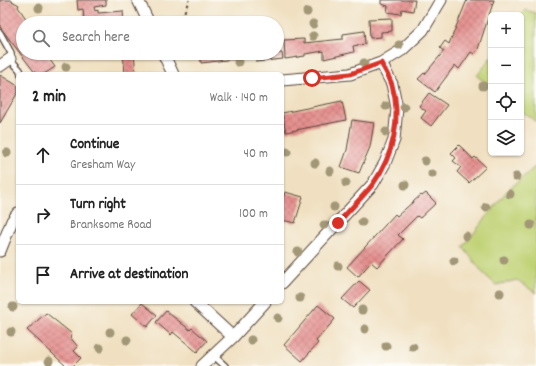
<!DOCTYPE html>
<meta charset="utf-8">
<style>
:root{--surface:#fff;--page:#f6f6f6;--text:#222;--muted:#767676;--line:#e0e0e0}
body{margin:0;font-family:Dekko,sans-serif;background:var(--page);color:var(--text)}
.controls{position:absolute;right:12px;top:12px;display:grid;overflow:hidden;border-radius:6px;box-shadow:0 1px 3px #0004}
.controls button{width:36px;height:36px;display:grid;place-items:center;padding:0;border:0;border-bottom:1px solid var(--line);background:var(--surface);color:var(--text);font:20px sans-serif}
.stop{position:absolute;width:12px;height:12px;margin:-9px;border:3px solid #d93025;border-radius:50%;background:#fff}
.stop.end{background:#d93025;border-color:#fff;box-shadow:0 1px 4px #0008}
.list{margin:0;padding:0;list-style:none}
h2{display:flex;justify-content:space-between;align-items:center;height:52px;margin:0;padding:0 16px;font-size:17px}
h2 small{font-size:13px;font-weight:400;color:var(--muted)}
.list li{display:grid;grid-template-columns:26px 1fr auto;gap:12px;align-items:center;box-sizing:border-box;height:60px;padding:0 16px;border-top:1px solid var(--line)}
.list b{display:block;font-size:15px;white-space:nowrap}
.list p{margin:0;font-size:13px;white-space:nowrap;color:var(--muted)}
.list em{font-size:13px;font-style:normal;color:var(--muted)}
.icon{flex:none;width:22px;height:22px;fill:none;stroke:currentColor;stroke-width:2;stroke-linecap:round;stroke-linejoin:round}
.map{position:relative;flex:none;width:536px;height:366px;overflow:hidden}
.search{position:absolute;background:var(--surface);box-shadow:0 1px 3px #0004;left:16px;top:16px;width:268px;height:44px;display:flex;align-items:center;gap:10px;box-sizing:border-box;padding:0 14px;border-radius:22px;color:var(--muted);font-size:15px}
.panel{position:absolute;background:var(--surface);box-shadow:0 1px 3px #0004;left:16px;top:72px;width:268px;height:232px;border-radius:6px}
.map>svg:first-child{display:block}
.green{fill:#c0d275;stroke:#7e7e4a}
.building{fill:url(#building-cross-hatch)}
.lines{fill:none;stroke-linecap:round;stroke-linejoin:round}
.service-casing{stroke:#564536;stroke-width:8}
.minor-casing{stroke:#564536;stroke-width:13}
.path{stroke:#564536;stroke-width:2;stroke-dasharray:3 3;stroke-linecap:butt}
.service{stroke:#fff;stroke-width:5.5}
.minor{stroke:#fff;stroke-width:11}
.tree{fill:#a29776}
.route{stroke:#d93025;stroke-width:5}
</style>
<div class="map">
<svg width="536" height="366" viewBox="0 0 536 366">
<defs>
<pattern id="building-cross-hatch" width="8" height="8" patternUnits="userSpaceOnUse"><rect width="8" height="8" fill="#e5908f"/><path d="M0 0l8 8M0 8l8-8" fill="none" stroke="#bb7674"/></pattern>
</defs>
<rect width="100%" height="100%" fill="#fdfcf7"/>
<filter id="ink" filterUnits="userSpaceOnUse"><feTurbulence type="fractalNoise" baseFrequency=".025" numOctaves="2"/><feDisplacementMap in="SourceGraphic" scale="8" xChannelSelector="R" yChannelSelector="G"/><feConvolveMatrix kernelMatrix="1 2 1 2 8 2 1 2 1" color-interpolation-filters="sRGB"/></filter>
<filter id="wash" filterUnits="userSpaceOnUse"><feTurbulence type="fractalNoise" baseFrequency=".012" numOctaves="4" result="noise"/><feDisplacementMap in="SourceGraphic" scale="16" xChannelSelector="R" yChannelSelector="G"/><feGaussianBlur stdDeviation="0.9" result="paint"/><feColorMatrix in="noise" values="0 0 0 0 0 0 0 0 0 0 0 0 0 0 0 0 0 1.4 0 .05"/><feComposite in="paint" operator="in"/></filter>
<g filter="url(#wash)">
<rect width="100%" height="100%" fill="#f0e0c1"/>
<!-- green -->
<path class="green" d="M525,10L536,13V122L521,110V16Z
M491,57V87L477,76Z
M536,166V293L517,280L496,285L483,273L463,247L507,191Z"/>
<g id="blocks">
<!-- building -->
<path class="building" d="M0,0H10L19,5L18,7L29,23H23V53H45L55,67L44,74H36L0,27Z
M77,0H106V5L94,7L95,11L98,10V13L123,11L124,23H84L83,9L78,10Z
M381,0H415L413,11L402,9L401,14L387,12L388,6L381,4Z
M467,0H494L478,49L474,54L471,52L459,69L455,65L435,92L418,79L424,73L425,74L444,51L440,48L445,41L449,44Z
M392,18V31L381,32V37L370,38L369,19Z
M364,31L365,44L353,46L354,52L324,59V51L305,54V56L285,59L284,40L304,39V43L343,39V34Z
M123,53H134L136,74H125Z
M200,53H234L235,59L201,63Z
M256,53H282L283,59L256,62Z
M0,75L18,86V92L0,123Z
M429,93L447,105L431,126L421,118L426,111L419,106Z
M342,101L346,120L286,132L282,113Z
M352,120L374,123L370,147L359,173L341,167L347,150Z
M459,145L473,159L475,157L486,167L469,183L457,172L461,167L453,161L456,158L451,153Z
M285,192L303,197L295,223L282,220V201Z
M426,193L436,203L420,218L417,216L398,235L403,239L377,267L371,262L358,277L347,267L395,214L397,216L421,195L422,196Z
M359,281L370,290L353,308L342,299Z
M142,303L157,315L147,327L132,314Z
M318,305L335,319L316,341L318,343L302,361L284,345Z
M166,311L190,330L192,328L207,341L197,352L173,332L171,335L156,322Z
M46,313L72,334L70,337L78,347L74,351L81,358L73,366H66L27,330Z"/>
</g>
</g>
<g filter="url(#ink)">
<use href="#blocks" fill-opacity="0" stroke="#564536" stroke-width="1"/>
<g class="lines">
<defs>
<path id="service" d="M0,33L11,53L10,59L20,70L21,74
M213,355L225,366"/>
<path id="minor" d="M138,0L149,23
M163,53L173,74
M0,66L10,59
M282,80L350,74L381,63L402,50L423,30L441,0
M0,251L12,221L18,213
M282,283L373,184L385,163L394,140L397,108L392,84L381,63
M195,302L233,337
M202,366L233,337L265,302"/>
</defs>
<!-- service casing -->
<use href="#service" class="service-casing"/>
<!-- minor casing -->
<use href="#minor" class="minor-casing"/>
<!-- path -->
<path class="path" d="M180,23L189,0"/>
<!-- service -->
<use href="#service" class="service"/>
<!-- minor -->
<use href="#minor" class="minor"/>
</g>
<!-- trees -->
<g class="tree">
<circle cx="39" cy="8" r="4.5"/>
<circle cx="307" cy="12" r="4.5"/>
<circle cx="313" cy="24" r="4.5"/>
<circle cx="313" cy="36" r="4.5"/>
<circle cx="399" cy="45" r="4.5"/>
<circle cx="238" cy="62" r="4.5"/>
<circle cx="364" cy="63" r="4.5"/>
<circle cx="66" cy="67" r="4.5"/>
<circle cx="483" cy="86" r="4.5"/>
<circle cx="386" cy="106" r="4.5"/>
<circle cx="404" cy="107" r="4.5"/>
<circle cx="386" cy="132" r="4.5"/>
<circle cx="287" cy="152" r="4.5"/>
<circle cx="7" cy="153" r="4.5"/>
<circle cx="425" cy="161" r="4.5"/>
<circle cx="315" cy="163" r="4.5"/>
<circle cx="330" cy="171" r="4.5"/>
<circle cx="432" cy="174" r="4.5"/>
<circle cx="516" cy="177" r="4.5"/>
<circle cx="346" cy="183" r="4.5"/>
<circle cx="405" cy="185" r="4.5"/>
<circle cx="510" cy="194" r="4.5"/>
<circle cx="334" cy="207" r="4.5"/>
<circle cx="486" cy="207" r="4.5"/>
<circle cx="362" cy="222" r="4.5"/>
<circle cx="324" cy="225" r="4.5"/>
<circle cx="531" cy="225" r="4.5"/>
<circle cx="466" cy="236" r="4.5"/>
<circle cx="298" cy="252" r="4.5"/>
<circle cx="504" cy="260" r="4.5"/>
<circle cx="454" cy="261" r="4.5"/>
<circle cx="338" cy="266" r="4.5"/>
<circle cx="500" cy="293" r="4.5"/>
<circle cx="300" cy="298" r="4.5"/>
<circle cx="13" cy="307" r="4.5"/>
<circle cx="362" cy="310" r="4.5"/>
<circle cx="278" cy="318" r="4.5"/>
<circle cx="365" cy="329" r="4.5"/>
<circle cx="11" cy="332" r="4.5"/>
<circle cx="110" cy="332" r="4.5"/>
<circle cx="127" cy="340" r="4.5"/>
<circle cx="251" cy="340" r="4.5"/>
<circle cx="386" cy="346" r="4.5"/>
<circle cx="413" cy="347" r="4.5"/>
<circle cx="100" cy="348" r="4.5"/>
<circle cx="49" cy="361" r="4.5"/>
</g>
</g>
<g class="lines" filter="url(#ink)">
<!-- route -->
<path class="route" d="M312,78L350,74L381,63C385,70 390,78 392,85C402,119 393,156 373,184C362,198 349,210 338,223"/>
</g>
</svg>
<div class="controls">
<button>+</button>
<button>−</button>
<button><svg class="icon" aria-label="locate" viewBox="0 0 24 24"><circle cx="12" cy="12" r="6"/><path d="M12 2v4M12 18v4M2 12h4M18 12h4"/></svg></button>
<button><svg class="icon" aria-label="layers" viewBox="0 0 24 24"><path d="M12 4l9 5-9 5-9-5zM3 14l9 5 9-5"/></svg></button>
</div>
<div class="stop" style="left:312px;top:78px"></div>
<div class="stop end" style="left:338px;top:223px"></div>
<div class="search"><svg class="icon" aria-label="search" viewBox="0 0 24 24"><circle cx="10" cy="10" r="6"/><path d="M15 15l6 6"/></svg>Search here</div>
<section class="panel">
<h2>2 min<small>Walk · 140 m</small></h2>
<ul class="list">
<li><svg class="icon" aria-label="ahead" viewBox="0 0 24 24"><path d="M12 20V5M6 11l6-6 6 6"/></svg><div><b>Continue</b><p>Gresham Way</p></div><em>40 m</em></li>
<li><svg class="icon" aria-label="right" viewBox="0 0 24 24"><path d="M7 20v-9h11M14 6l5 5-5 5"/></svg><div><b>Turn right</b><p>Branksome Road</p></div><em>100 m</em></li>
<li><svg class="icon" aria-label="arrive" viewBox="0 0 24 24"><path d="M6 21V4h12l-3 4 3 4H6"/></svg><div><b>Arrive at destination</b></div></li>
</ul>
</section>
</div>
